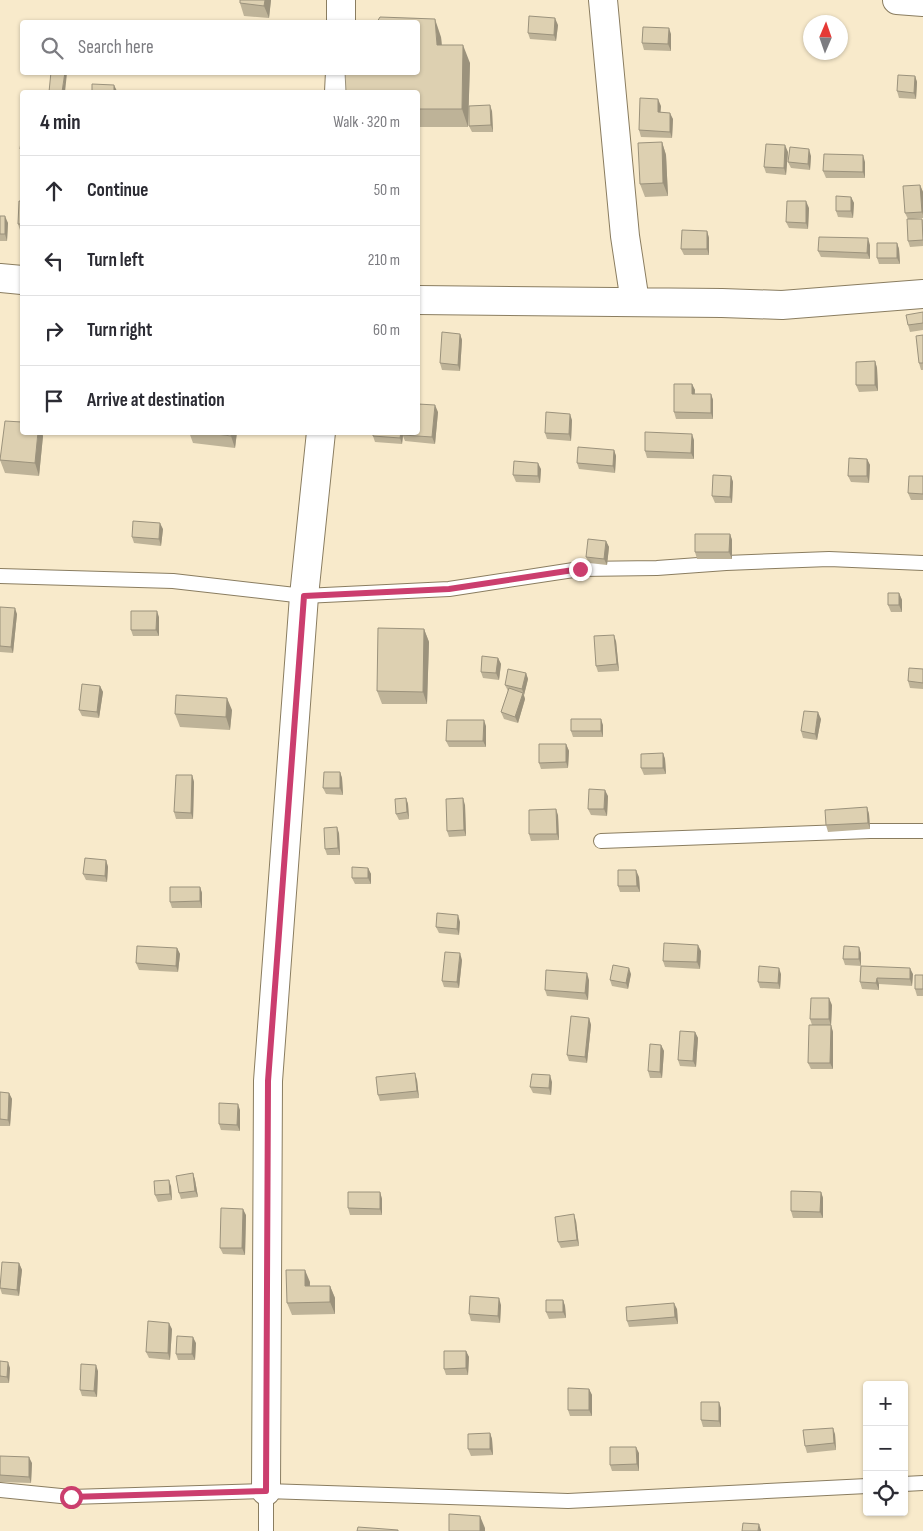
<!DOCTYPE html>
<meta charset="utf-8">
<style>
:root{--surface:#fff;--page:#f7f7f7;--text:#2b2b33;--muted:#7c7c81;--line:#e1e1e2}
body{margin:0;font-family:"Sofia Sans Condensed",sans-serif;background:var(--page);color:var(--text)}
.controls{position:absolute;right:15px;bottom:15px;display:grid;overflow:hidden;border-radius:5px;box-shadow:0 1px 4px #0004}
.controls button{width:45px;height:45px;display:grid;place-items:center;padding:0;border:0;border-bottom:1px solid var(--line);background:var(--surface);color:var(--text);font:25px sans-serif}
.compass{position:absolute;left:803px;top:15px;width:45px;height:45px;border-radius:50%;background:var(--surface);box-shadow:0 1px 4px #0004;rotate:2deg}
.stop{position:absolute;width:15px;height:15px;margin:-11px;border:4px solid #cb3e6e;border-radius:50%;background:#fff}
.stop.end{background:#cb3e6e;border-color:#fff;box-shadow:0 1px 5px #0008}
.list{margin:0;padding:0;list-style:none}
h2{display:flex;justify-content:space-between;align-items:center;height:65px;margin:0;padding:0 20px;font-size:21px}
h2 small{font-size:16px;font-weight:400;color:var(--muted)}
.list li{display:grid;grid-template-columns:32px 1fr auto;gap:15px;align-items:center;box-sizing:border-box;height:70px;padding:0 20px;border-top:1px solid var(--line)}
.list b{display:block;font-size:19px;white-space:nowrap}
.list em{font-size:16px;font-style:normal;color:var(--muted)}
.icon{flex:none;width:28px;height:28px;fill:none;stroke:currentColor;stroke-width:2;stroke-linecap:round;stroke-linejoin:round}
.map{position:relative;flex:none;width:923px;height:1531px;overflow:hidden}
.search{position:absolute;background:var(--surface);box-shadow:0 1px 4px #0004;left:20px;top:20px;width:400px;height:55px;display:flex;align-items:center;gap:12px;box-sizing:border-box;padding:0 18px;border-radius:5px;color:var(--muted);font-size:19px}
.panel{position:absolute;background:var(--surface);box-shadow:0 1px 4px #0004;left:20px;top:90px;width:400px;height:345px;border-radius:5px}
.map>svg:first-child{display:block}
.lines{fill:none;stroke-linecap:round;stroke-linejoin:round}
.lane-casing{stroke:#8a7d60;stroke-width:16}
.street-casing{stroke:#8a7d60;stroke-width:30}
.lane{stroke:#fff;stroke-width:14}
.street{stroke:#fff;stroke-width:28}
.wall{fill:#beb398}
.shaded-wall{fill:#9b927c}
.building{fill:#ddd0b1;stroke:#9b927c}
.route{stroke:#cb3e6e;stroke-width:6}
</style>
<div class="map">
<svg width="923" height="1531" viewBox="0 0 923 1531">
<rect width="100%" height="100%" fill="#f8eacb"/>
<g class="lines">
<defs>
<path id="lane" d="M0,576L173,581L304,596L449,589L580,569L657,568L726,563L829,559L923,563
M601,841L870,831H923
M904,1484L923,1483
M0,1490L71,1497L266,1491L568,1501L867,1486
M266,1491V1531"/>
<path id="street" d="M603,0L625,236L635,302
M897,0L923,2
M341,22V0
M339,92L340,72
M0,278L22,280
M418,300L722,303L782,305L923,294
M266,1491L268,1081L304,596L321,432"/>
</defs>
<!-- lane casing -->
<use href="#lane" class="lane-casing"/>
<!-- street casing -->
<use href="#street" class="street-casing"/>
<!-- lane -->
<use href="#lane" class="lane"/>
<!-- street -->
<use href="#street" class="street"/>
</g>
<!-- wall -->
<path class="wall" d="M271,0L269,18L244,16L240,3Z
M558,25L556,41L530,39L528,33Z
M671,34V51L644,50L642,43Z
M441,37L442,45L470,63L468,127H418V92Z
M915,76L917,82L916,99L899,98L897,91Z
M661,106L660,112L673,119L672,138L641,137L639,130Z
M492,111L493,132H472L469,126Z
M662,142L666,155L668,196L645,197L640,184Z
M788,152L786,175L766,173L764,167Z
M811,156L810,170L791,168L788,162Z
M865,162V178H826L823,171Z
M920,185L923,192V218L913,219L923,220V246L910,247L908,241V219L905,213Z
M851,197L854,203L853,218L838,217L836,211Z
M22,201V230H20L18,224Z
M809,208L808,229L789,228L786,222Z
M0,216L8,223L7,241H0Z
M707,231L709,238V255H684L681,249Z
M897,243L899,249L900,264H879L877,258Z
M870,245V259L821,257L818,251Z
M923,312V330L910,332L908,325Z
M460,334L462,340L460,371L442,370L440,363Z
M923,335V370H921L919,363Z
M875,361L877,368L878,391L859,392L856,385Z
M692,384L695,390V394H711L713,400V419H676L674,412Z
M438,412L435,444L405,441L403,436L402,444L375,442L373,436Z
M572,420L571,441L547,439L545,433Z
M189,432H237L235,448L193,443Z
M43,436L39,476L5,473L0,460Z
M694,440V459L647,458L645,451Z
M614,450L616,456L615,473L579,469L577,463Z
M867,459L870,465L869,483L851,482L848,476Z
M541,469L540,483L516,482L513,475Z
M731,476L733,482L732,503H715L712,496Z
M923,476V500H911L908,493Z
M163,529L161,546L134,543L132,537Z
M730,534L732,540V559H697L695,552Z
M606,541L609,547L607,565L589,563L586,557Z
M899,593L902,600V612H891L888,605Z
M0,607L17,614L13,653L0,652Z
M159,617V636H133L131,630Z
M424,629L429,642L427,704H382L377,691Z
M616,641L619,671L598,672L596,666Z
M498,658L501,664L499,680L483,678L481,672Z
M923,669V689L910,688L908,681Z
M526,673L528,679L524,695L525,699L518,723L504,719L501,712L508,691L505,685Z
M100,686L103,692L99,718L82,716L79,710Z
M232,710L230,730L180,727L175,714Z
M821,719L817,740L803,738L801,731Z
M603,725V737H573L571,731Z
M486,726V747H449L446,741Z
M566,744L569,751L568,768L541,769L539,763Z
M663,753L665,759L666,774L644,775L641,768Z
M340,772L342,778L343,795L326,794L323,788Z
M192,775L194,782L193,819H176L174,812Z
M608,796L607,816L591,815L588,809Z
M406,798L408,804L409,819L399,820L396,814Z
M465,805L466,836L449,837L447,831Z
M867,807L869,814L870,829L828,832L826,825Z
M558,815L559,840L531,841L529,834Z
M339,833L340,855H327L325,849Z
M106,860L108,867L107,882L86,880L83,874Z
M368,868L371,874V884H355L352,878Z
M639,877L640,892H620L618,886Z
M200,887L202,893V908H172L170,902Z
M460,922L459,935L439,933L436,927Z
M177,948L180,954L178,972L139,970L136,963Z
M701,951L700,969L665,967L663,961Z
M861,953V966L913,974L912,986L879,984V990L862,989L860,982L861,966L845,965L843,959Z
M462,960L459,988L444,987L442,981Z
M631,974L628,989L612,986L610,980Z
M781,974L780,989L760,988L758,982Z
M923,975V996H917L915,989Z
M589,980L588,1000L547,996L545,990Z
M832,1005L831,1026L833,1032V1069H811L808,1063L812,1025L810,1019Z
M589,1018L591,1025L587,1063L569,1061L567,1055Z
M695,1032L698,1038L696,1067L680,1066L678,1060Z
M661,1045L664,1051L662,1078H650L648,1071Z
M417,1080L419,1098L380,1101L378,1095Z
M552,1082L551,1095L533,1093L530,1087Z
M0,1092L9,1093L12,1099L10,1126H0Z
M240,1110V1131L221,1130L219,1124Z
M193,1173L195,1180L198,1197L181,1199L179,1193Z
M171,1186L172,1200L158,1202L155,1195Z
M380,1192L382,1199V1215H350L348,1208Z
M821,1192L823,1198V1218H793L791,1211Z
M246,1215L245,1255L223,1254L220,1248Z
M576,1221L579,1246L561,1248L558,1242Z
M19,1263L22,1270L19,1296L2,1294L0,1288Z
M310,1282V1286H330L335,1298V1314L292,1315L287,1303Z
M563,1300L565,1306L566,1318L549,1319L546,1312Z
M501,1305L500,1323L471,1321L469,1314Z
M677,1309L678,1324L629,1327L627,1321Z
M172,1329L170,1360L149,1358L146,1352Z
M196,1343L195,1360H178L176,1354Z
M466,1351L469,1357L468,1375H446L444,1369Z
M0,1361L10,1368L9,1383H0Z
M98,1371L97,1397L82,1396L80,1390Z
M589,1389L592,1395V1416H570L568,1410Z
M721,1408V1427H703L701,1420Z
M490,1433L492,1439L493,1455L471,1456L468,1449Z
M835,1434L836,1450L807,1453L805,1446Z
M639,1453V1471H612L610,1465Z
M0,1456L32,1463L31,1483L0,1482Z"/>
<!-- shaded-wall -->
<path class="shaded-wall" d="M265,0H271L269,18L264,6Z
M555,18L558,25L556,41L554,35Z
M435,19L441,37L443,63L437,45Z
M669,28L671,34V51L668,44Z
M463,45L470,63L468,127L462,109Z
M65,72L67,73L65,92H62Z
M915,76L917,82L916,99L914,93Z
M114,85L117,91V92H114Z
M658,99L661,106L660,119L658,112Z
M490,105L492,111L493,132L491,125Z
M670,113L673,119L672,138L670,132Z
M662,142L666,155L668,196L663,183Z
M785,145L788,152L786,175L784,168Z
M809,149L811,156L810,170L808,164Z
M863,155L865,162V178L863,172Z
M920,185L923,192V215L922,212Z
M851,197L854,203L853,218L851,211Z
M806,201L809,208L808,229L806,223Z
M5,216L8,223L7,241L5,234Z
M707,231L709,238V255L707,249Z
M868,238L870,245V259L867,253Z
M897,243L899,249L900,264L897,258Z
M460,334L462,340L460,371L458,365Z
M875,361L877,368L878,391L875,385Z
M692,384L695,390L694,400L692,394Z
M711,394L713,400V419L711,413Z
M435,405L438,412L435,444L432,437Z
M570,414L572,420L571,441L569,434Z
M38,432H42L43,436L39,476L35,463Z
M231,432H237L235,448L231,436Z
M401,432H403V435L402,444L400,438Z
M692,434L694,440V459L691,453Z
M614,450L616,456L615,473L613,466Z
M867,459L870,465L869,483L867,476Z
M538,463L541,469L540,483L538,476Z
M731,476L733,482L732,503L730,497Z
M160,523L163,529L161,546L159,539Z
M730,534L732,540V559L729,552Z
M606,541L609,547L607,565L604,559Z
M899,593L902,600V612L899,605Z
M15,608L17,614L13,653L11,647Z
M157,611L159,617V636L156,630Z
M424,629L429,642L427,704L423,692Z
M614,635L616,641L619,671L617,664Z
M498,658L501,664L499,680L496,673Z
M526,673L528,679L524,695L522,689Z
M100,686L103,692L99,718L97,712Z
M523,693L525,699L518,723L515,717Z
M227,698L232,710L230,730L226,717Z
M818,712L821,719L817,740L815,734Z
M601,719L603,725V737L601,731Z
M484,720L486,726V747L483,741Z
M566,744L569,751L568,768L566,762Z
M663,753L665,759L666,774L663,768Z
M340,772L342,778L343,795L340,788Z
M192,775L194,782L193,819L191,813Z
M605,790L608,796L607,816L604,809Z
M406,798L408,804L409,819L407,812Z
M463,798L465,805L466,836L464,830Z
M867,807L869,814L870,829L868,823Z
M556,809L558,815L559,840L557,834Z
M337,827L339,833L340,855L338,848Z
M106,860L108,867L107,882L105,876Z
M368,868L371,874V884L368,878Z
M636,870L639,877L640,892L637,886Z
M200,887L202,893V908L200,901Z
M458,915L460,922L459,935L457,929Z
M698,945L701,951L700,969L697,962Z
M859,947L861,953V966L859,959Z
M177,948L180,954L178,972L176,966Z
M460,953L462,960L459,988L457,982Z
M629,968L631,974L628,989L626,983Z
M779,968L781,974L780,989L778,983Z
M910,968L913,974L912,986L910,979Z
M587,973L589,980L588,1000L585,993Z
M877,978L879,984V990L876,983Z
M829,998L832,1005L831,1026L829,1019Z
M589,1018L591,1025L587,1063L585,1057Z
M831,1025L833,1032V1069L830,1063Z
M695,1032L698,1038L696,1067L693,1061Z
M661,1045L664,1051L662,1078L660,1072Z
M415,1073L417,1080L419,1098L417,1091Z
M550,1075L552,1082L551,1095L549,1088Z
M9,1093L12,1099L10,1126L8,1120Z
M238,1104L240,1110V1131L237,1125Z
M193,1173L195,1180L198,1197L195,1191Z
M169,1180L171,1186L172,1200L170,1194Z
M380,1192L382,1199V1215L380,1209Z
M821,1192L823,1198V1218L820,1212Z
M243,1209L246,1215L245,1255L242,1248Z
M574,1214L576,1221L579,1246L577,1240Z
M19,1263L22,1270L19,1296L17,1290Z
M305,1270L310,1282L309,1298L305,1286Z
M330,1286L335,1298V1314L330,1302Z
M499,1298L501,1305L500,1323L498,1316Z
M563,1300L565,1306L566,1318L563,1312Z
M674,1303L677,1309L678,1324L675,1317Z
M169,1323L172,1329L170,1360L168,1353Z
M193,1337L196,1343L195,1360L192,1354Z
M466,1351L469,1357L468,1375L466,1368Z
M8,1362L10,1368L9,1383L7,1377Z
M96,1365L98,1371L97,1397L94,1391Z
M589,1389L592,1395V1416L589,1410Z
M719,1402L721,1408V1427L719,1421Z
M833,1428L835,1434L836,1450L834,1443Z
M490,1433L492,1439L493,1455L490,1449Z
M636,1447L639,1453V1471L637,1464Z
M29,1457L32,1463L31,1483L29,1477Z
M480,1516L485,1528V1531H480Z
M759,1524L761,1530V1531H758Z"/>
<!-- building -->
<path class="building" d="M240,0H265L264,6L240,3Z
M529,16L555,18L554,35L528,33Z
M380,17L435,19L437,45H463L462,109H418V92H346L345,72H418V22H377Z
M643,27L669,28L668,44L642,43Z
M51,72H65L62,92H49Z
M898,75L915,76L914,93L897,91Z
M92,84L114,85V92H92Z
M640,98L658,99V112L670,113V132L639,130Z
M490,105L491,125L469,126V106Z
M22,134V150L20,149Z
M662,142L663,183L640,184L638,143Z
M766,144L785,145L784,168L764,167Z
M790,147L809,149L808,164L788,162Z
M824,154L863,155V172L823,171Z
M920,185L922,212L905,213L903,186Z
M836,196L851,197V211H836Z
M19,201H22V224H18Z
M787,201H806V223L786,222Z
M0,216H5V234H0Z
M907,219H922L923,240L908,241Z
M682,230L707,231V249H681Z
M819,237L868,238L867,253L818,251Z
M877,243H897V258H877Z
M923,312V323L908,325L906,315Z
M442,332L460,334L458,365L440,363Z
M923,335V363H919L916,336Z
M875,361V385H856V362Z
M674,384H692V394H711V413L674,412Z
M418,404L435,405L432,437L403,435V432H418Z
M546,412L570,414L569,434L545,433Z
M5,421L22,422V432H38L35,463L0,460Z
M202,432H231V436Z
M373,432H401L400,438L373,436Z
M645,432L692,434L691,453L645,451Z
M578,447L614,450L613,466L577,463Z
M849,458L867,459V476H848Z
M514,461L538,463V476L513,475Z
M713,475L731,476L730,497L712,496Z
M909,476H923V494L908,493Z
M133,521L160,523L159,539L132,537Z
M695,534H730L729,552H695Z
M588,539L606,541L604,559L586,557Z
M888,593H899V605H888Z
M0,607L15,608L11,647L0,646Z
M131,611H157L156,630H131Z
M378,628L424,629L423,692L377,691Z
M614,635L617,664L596,666L594,636Z
M482,656L498,658L496,673L481,672Z
M909,668L923,669V683L908,681Z
M508,669L526,673L522,689L505,685Z
M82,684L100,686L97,712L79,710Z
M509,688L523,693L515,717L501,712Z
M176,695L227,698L226,717L175,714Z
M804,711L818,712L815,734L801,731Z
M571,719H601V731H571Z
M447,720H484L483,741H446Z
M539,744H566V762L539,763Z
M663,753V768H641V754Z
M324,772H340V788H323Z
M176,775H192L191,813L174,812Z
M589,789L605,790L604,809H588Z
M406,798L407,812L396,814L395,799Z
M463,798L464,830L447,831L446,799Z
M867,807L868,823L826,825L825,810Z
M556,809L557,834H529V810Z
M337,827L338,848L325,849L324,828Z
M85,858L106,860L105,876L83,874Z
M352,867L368,868V878H352Z
M618,870H636L637,886H618Z
M170,887H200V901L170,902Z
M437,913L458,915L457,929L436,927Z
M664,943L698,945L697,962L663,961Z
M137,946L177,948L176,966L136,963Z
M844,946L859,947V959H843Z
M445,952L460,953L457,982L442,981Z
M613,965L629,968L626,983L610,980Z
M759,966L779,968L778,983L758,982Z
M861,966L910,968V979L877,978L876,983L860,982Z
M546,970L587,973L585,993L545,990Z
M915,975H923V989H915Z
M811,998H829V1019H810Z
M571,1016L589,1018L585,1057L567,1055Z
M809,1025H831L830,1063H808Z
M680,1031L695,1032L693,1061L678,1060Z
M650,1044L661,1045L660,1072L648,1071Z
M415,1073L417,1091L378,1095L376,1077Z
M532,1074L550,1075L549,1088L530,1087Z
M0,1092L9,1093L8,1120L0,1119Z
M219,1103L238,1104L237,1125L219,1124Z
M193,1173L195,1191L179,1193L176,1176Z
M169,1180L170,1194L155,1195L154,1181Z
M791,1191L821,1192L820,1212L791,1211Z
M348,1192H380V1209L348,1208Z
M221,1208L243,1209L242,1248H220Z
M574,1214L577,1240L558,1242L555,1217Z
M2,1262L19,1263L17,1290L0,1288Z
M286,1270H305V1286H330V1302L287,1303Z
M470,1296L499,1298L498,1316L469,1314Z
M546,1300H563V1312H546Z
M674,1303L675,1317L627,1321L626,1307Z
M148,1321L169,1323L168,1353L146,1352Z
M177,1336L193,1337L192,1354H176Z
M444,1351H466V1368L444,1369Z
M0,1361L8,1362L7,1377L0,1376Z
M81,1364L96,1365L94,1391L80,1390Z
M568,1388L589,1389V1410H568Z
M701,1402H719V1421L701,1420Z
M833,1428L834,1443L805,1446L803,1430Z
M490,1433V1449H468V1434Z
M610,1447H636L637,1464L610,1465Z
M0,1456L29,1457V1477L0,1475Z
M449,1514L480,1516V1531H449Z
M743,1523L759,1524L758,1531H742Z
M358,1527L398,1530V1531H357Z"/>
<g class="lines">
<!-- route -->
<path class="route" d="M71,1497L266,1491L268,1081L304,596L449,589L580,569"/>
</g>
</svg>
<div class="controls">
<button>+</button>
<button>−</button>
<button><svg class="icon" aria-label="locate" viewBox="0 0 24 24"><circle cx="12" cy="12" r="6"/><path d="M12 2v4M12 18v4M2 12h4M18 12h4"/></svg></button>
</div>
<svg class="compass" viewBox="-18 -18 36 36"><path d="M0-13l5 13h-10z" fill="#e53935"/><path d="M0 13l5-13h-10z" fill="#7c7c81"/></svg>
<div class="stop" style="left:71px;top:1497px"></div>
<div class="stop end" style="left:580px;top:569px"></div>
<div class="search"><svg class="icon" aria-label="search" viewBox="0 0 24 24"><circle cx="10" cy="10" r="6"/><path d="M15 15l6 6"/></svg>Search here</div>
<section class="panel">
<h2>4 min<small>Walk · 320 m</small></h2>
<ul class="list">
<li><svg class="icon" aria-label="ahead" viewBox="0 0 24 24"><path d="M12 20V5M6 11l6-6 6 6"/></svg><div><b>Continue</b></div><em>50 m</em></li>
<li><svg class="icon" aria-label="left" viewBox="0 0 24 24"><path d="M17 20v-9H6M10 6l-5 5 5 5"/></svg><div><b>Turn left</b></div><em>210 m</em></li>
<li><svg class="icon" aria-label="right" viewBox="0 0 24 24"><path d="M7 20v-9h11M14 6l5 5-5 5"/></svg><div><b>Turn right</b></div><em>60 m</em></li>
<li><svg class="icon" aria-label="arrive" viewBox="0 0 24 24"><path d="M6 21V4h12l-3 4 3 4H6"/></svg><div><b>Arrive at destination</b></div></li>
</ul>
</section>
</div>
